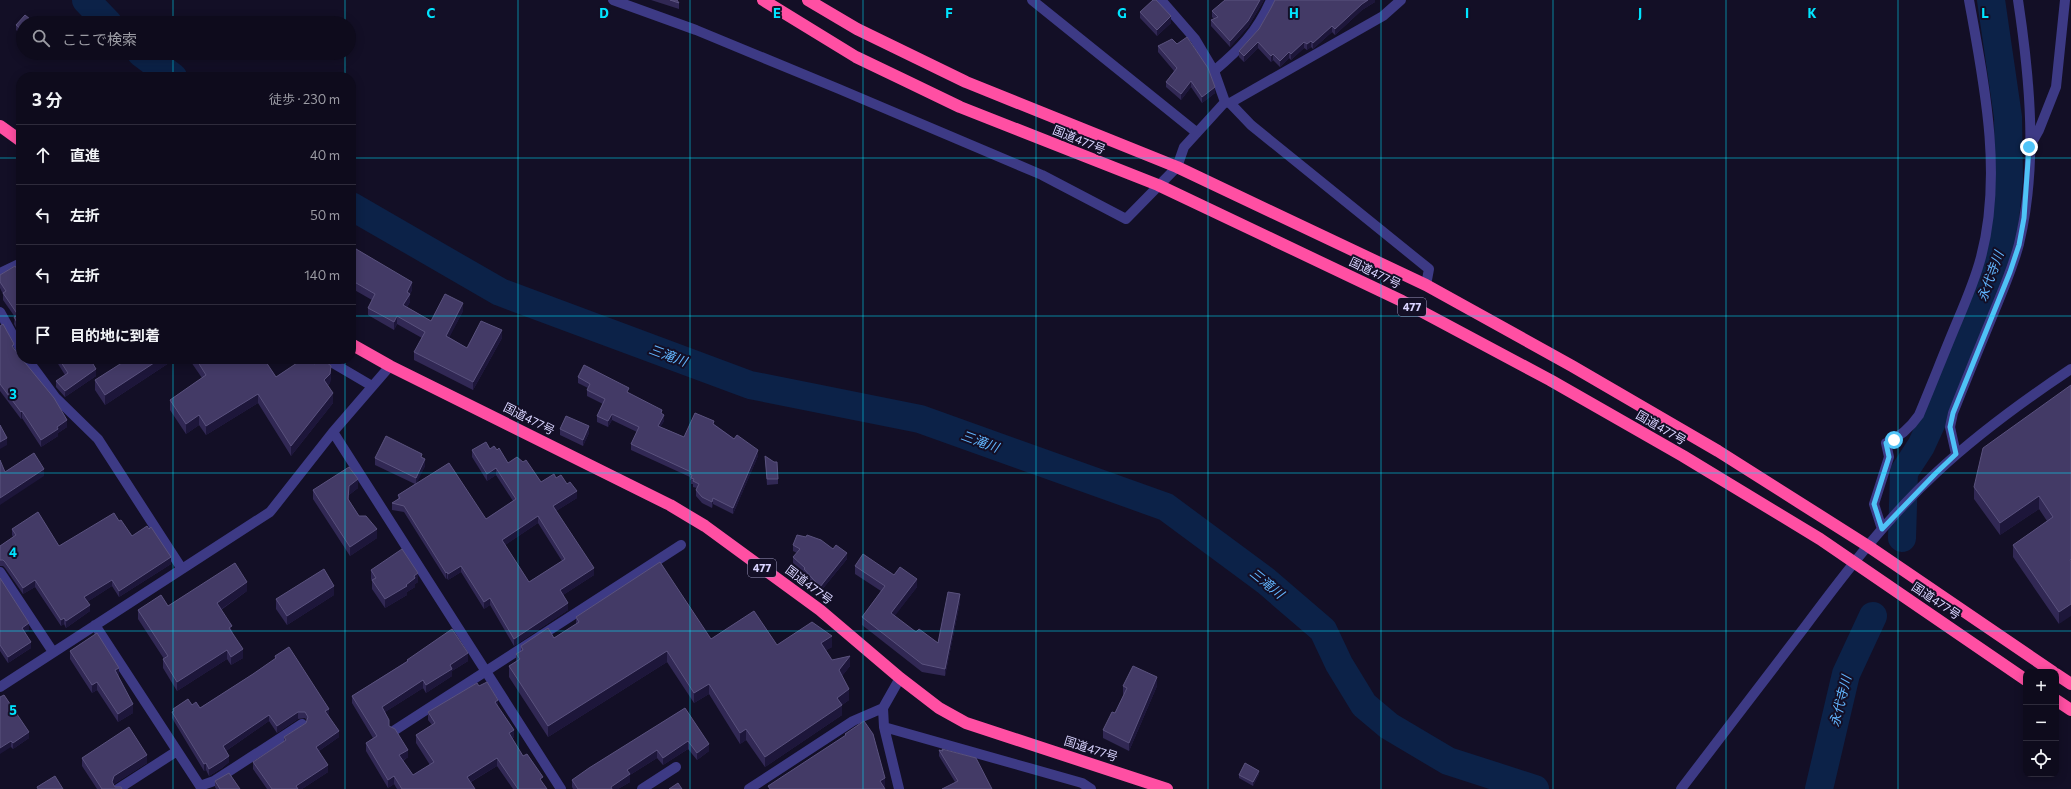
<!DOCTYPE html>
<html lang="ja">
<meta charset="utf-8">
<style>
:root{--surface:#0e0b1c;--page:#1c1929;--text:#f1f3f6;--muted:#9b9ba3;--line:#2e2b3b}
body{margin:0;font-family:Commissioner,"Noto Sans JP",sans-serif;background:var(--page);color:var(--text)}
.controls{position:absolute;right:12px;bottom:12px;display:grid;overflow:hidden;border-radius:8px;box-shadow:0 2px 10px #0003}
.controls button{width:36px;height:36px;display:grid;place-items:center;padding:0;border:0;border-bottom:1px solid var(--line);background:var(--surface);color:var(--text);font:20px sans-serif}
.stop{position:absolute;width:12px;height:12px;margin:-9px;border:3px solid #4fc3f7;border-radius:50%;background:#fff}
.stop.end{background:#4fc3f7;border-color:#fff;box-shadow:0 1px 4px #0008}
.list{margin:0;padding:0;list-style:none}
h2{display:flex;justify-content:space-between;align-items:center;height:52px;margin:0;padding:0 16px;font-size:17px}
h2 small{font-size:13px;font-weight:400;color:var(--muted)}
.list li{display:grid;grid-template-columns:26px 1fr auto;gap:12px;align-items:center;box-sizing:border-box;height:60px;padding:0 16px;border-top:1px solid var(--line)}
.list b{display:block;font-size:15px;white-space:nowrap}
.list em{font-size:13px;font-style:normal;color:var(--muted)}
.icon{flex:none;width:22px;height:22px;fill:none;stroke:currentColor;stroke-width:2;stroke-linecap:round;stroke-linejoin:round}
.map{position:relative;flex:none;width:2071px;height:789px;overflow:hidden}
.search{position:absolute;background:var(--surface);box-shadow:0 2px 10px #0003;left:16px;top:16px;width:340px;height:44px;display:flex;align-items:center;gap:10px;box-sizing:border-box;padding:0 14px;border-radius:22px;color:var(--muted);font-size:15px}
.panel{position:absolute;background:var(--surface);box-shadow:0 2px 10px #0003;left:16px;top:72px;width:340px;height:292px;border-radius:16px}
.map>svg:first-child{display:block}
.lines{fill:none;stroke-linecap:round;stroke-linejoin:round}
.river{stroke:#0c2248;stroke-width:28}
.minor{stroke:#3d3a85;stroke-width:10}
.highway{stroke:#ff4fa3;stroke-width:12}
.wall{fill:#312854;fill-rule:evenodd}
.shaded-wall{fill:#1d163a}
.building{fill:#433a66;stroke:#5a527e;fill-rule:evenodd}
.route{stroke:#4fc3f7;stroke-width:5}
.grid{fill:none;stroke:#00e5ff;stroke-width:1;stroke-opacity:0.55}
.labels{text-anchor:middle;stroke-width:4;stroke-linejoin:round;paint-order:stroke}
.shield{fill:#130f26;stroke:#9e99be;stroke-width:1}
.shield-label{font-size:11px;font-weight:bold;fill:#d9d4ff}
.street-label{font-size:12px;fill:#d9d4ff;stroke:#130f26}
.water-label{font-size:13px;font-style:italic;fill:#62b6ff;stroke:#130f26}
.grid-label{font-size:13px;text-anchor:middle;font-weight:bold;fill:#00e5ff;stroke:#130f26;stroke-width:4;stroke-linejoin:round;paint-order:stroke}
</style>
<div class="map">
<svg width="2071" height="789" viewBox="0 0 2071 789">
<rect width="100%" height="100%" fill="#130f26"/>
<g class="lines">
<!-- river -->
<path class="river" d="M86,0L108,23
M141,53L173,77
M351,206L500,292L750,385L920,419L1166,507L1266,581L1323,630L1339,664L1364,705L1389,726L1448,761L1535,789
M1902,538L1904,472L1921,446L1938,409L1961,348L1989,282L2003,238L2009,179L2008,117L1991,0
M1819,789L1846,674L1873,616"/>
<!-- minor -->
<path class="minor" d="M613,0L696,30L839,89L1042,175L1126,219L1177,167L1184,147L1225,102
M1032,0L1196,132
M1161,0L1195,39L1214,71L1225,102
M1214,71C1240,49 1257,32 1271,0
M1225,102L1230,103L1251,125L1429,269L1426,285
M1230,103L1383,16L1401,0
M2030,146L2039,130L2056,87L2065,0
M0,273L21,263
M0,312L21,350
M27,359L55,397L98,439L182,569
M326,359L372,386
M333,432L561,789
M1956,454L1950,427L1953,413C1966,380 1980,346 1994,312C2003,290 2013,267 2019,244C2038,165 2030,79 2018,0
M1882,529L1874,504L1889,457L1886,443C1900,437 1910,428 1919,415C1932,384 1944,353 1957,322C1966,301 1975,280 1981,257C2003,174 1984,83 1969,0
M0,572L53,652
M95,625L202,789
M0,687L270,512L333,432L390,366
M884,727L1082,783L1091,789
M395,730L681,545
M200,786L214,781L302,724
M118,789L177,751
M642,789L676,767
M749,789L853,721L883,708
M899,789L884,727L883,708L900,678
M1681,789C1722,735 1763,682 1804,628C1845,573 1887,518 1937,472C1980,432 2023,401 2071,369"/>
<!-- highway -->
<path class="highway" d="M763,0L856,57L904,80L960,107L1158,185L1402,301L1550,380L1683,456L1820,539L2026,680
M808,0L857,29L966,82L1177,167L1426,285L1572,366L1718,451L1868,546L2053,672
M0,126L21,141
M351,344L390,366L670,505L705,526L820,610L900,678L939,708L966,723L1167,789
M2056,674L2071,684
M2056,700L2071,710"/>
</g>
<!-- wall -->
<path class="wall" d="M651,0H677L679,3V9Z
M1225,0H1264L1248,27L1230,47L1211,26V20L1214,19L1212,17V11Z
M1375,0V2L1362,10L1335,35L1332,32L1313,49L1311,47L1307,50L1304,48L1291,60L1289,58L1280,67L1273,60L1271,62L1258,48L1244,62L1239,57V51L1259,29L1271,8Z
M1140,12L1171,23L1157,36L1140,18Z
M23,23V36L16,30V25Z
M1158,46L1215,93L1202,103L1191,87L1181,100L1166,87V82L1174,71L1158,52Z
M351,246L412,290L410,294V302L407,307L431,321L463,311L449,337L467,348L502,338L473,390L414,360V352L422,338L397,324L394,330L368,315V308L372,300L351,288Z
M0,275H21V337L14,324L15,317L3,300V294L0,288Z
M0,326L14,349L67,427L58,433V436L41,447L22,418L21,419L0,391Z
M55,359H97L92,363L96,376L65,397L56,387V381L65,375Z
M128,359H175L105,405L95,390V380Z
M189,359H264L276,377L314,364L331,376L330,383L328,385L333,403L291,456L258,403L206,435L199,425L186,434L170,410V400L202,378Z
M578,377L629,393L662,414L664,421L660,427L684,437L714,424L758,456L733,514L713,504L712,508L702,503L696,496V490L697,488L693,487V484H691V480H690V477L631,450V444L637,432L612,420L608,427L597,422V416L603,404L587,396V390L588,388L578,383Z
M2071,385L2059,624L2013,557V545L2047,521L2039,509L2000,535L1974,499V487Z
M560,429L589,433L583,446L560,435Z
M490,449L497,450L508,463L541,482L556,478L577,498L556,511L594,575L563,595L568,610L514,646L490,605L484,609L461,572L448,580L447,578L446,579L404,512L392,510V503L398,499V495L415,484L375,465V458H422L425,466L416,483L486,519L513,501L496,475L487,481L472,457V450ZM538,523L562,561L529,582L505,545Z
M765,456L778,479V484L767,485Z
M358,488L349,495V500L359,516L377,538L350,556L313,499V490Z
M119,521L132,536L171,564L119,597L112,586L87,602L90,611L66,628L64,624L61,626L35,587L23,594L5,568L3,566H0V546L13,537L12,535V529L59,546Z
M793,545L833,549L847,559L820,592L804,575V572L793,563V557L797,553L793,551Z
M855,566L894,575L917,587L894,616L916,632L938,643L960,602L945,676L922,672L862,625V617L881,591L855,574Z
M371,570L418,582L415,584V587L407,592V595L385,608L372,589V581L371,579Z
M0,578L29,630L25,633L31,648L8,663L0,651Z
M247,591L221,610L232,631L243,658L231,665L227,659L177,691L163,668V659H164L138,619V610L168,606Z
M334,595L287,625L276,609V599Z
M576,617L711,639L777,645L832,647L826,650L832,660L850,666L842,676L849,700L842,705V715L765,767L746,740L740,744L709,694L694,703L667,662L548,737L509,677V666L516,662V654L521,651V646L554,638L576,624Z
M70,651L119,676H118L133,713L118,722L97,690L92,693L70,659Z
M275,656L329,716L339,737L319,751L328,772L302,789H267L253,769V762L284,742V737L306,723L307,721L305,718L298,719L277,733L269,721L226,751L229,762L222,768L209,776L206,770L204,771L172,718V712L173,711V709L192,705L200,708L253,674L275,660Z
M407,660L468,661L452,671V676L426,693L423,688L385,712L389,726L408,757L403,761L413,775L430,765L416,743V735L432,725L428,720V712L479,686L498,707L514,737L512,739L523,756L547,789H513L497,766L471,782L475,789H397L394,784L388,788L366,751V743L373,738L352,703V696L407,661Z
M1123,686H1157L1129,751L1103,738V730L1115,713L1124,695L1123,694Z
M0,697L29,738L13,749L11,747Z
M685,708L709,751L697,760L688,749L663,765L657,758L630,775V782L618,789H573L572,787V780Z
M942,749L992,789L955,782L939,756V750H942Z
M82,758L147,763L114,784V785L115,787L122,789H97L82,766Z
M1259,774L1253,786L1239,778V775Z
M215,781L240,789H216L215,787Z"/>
<!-- shaded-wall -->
<path class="shaded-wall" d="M1260,0H1264L1248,27L1230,47V41Z
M1368,0H1375V2L1362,10L1335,35V29L1362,4Z
M1171,16V23L1157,36V30Z
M1332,26V32L1313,49V43Z
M1311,41V47L1307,50V44Z
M1258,42V48L1244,62V56Z
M1304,42V48L1291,60V54Z
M1289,52V58L1280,67V61Z
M1273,54V60L1271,62V56Z
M1191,81V87L1181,100V94Z
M1215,87V93L1202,103V97Z
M412,282V290L408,298L410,294V302L403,313V305L407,292Z
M463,303V311L446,344V336Z
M397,316V324L394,330V322Z
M502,330V338L473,390V382Z
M89,359H97L89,365Z
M160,359H175L105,405V395Z
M331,366V376L330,383L324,389V380Z
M96,369V376L65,397V391Z
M333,393V403L291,456V446Z
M258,394V403L206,435V426Z
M22,411V418L21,419V412Z
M612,414V420L608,427V421Z
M199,415V425L186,434V424Z
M664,415V421L658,432V426Z
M67,420V427L58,433V436L41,447V440L57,427Z
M589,426V433L583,446V440Z
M7,438V445L0,449V442Z
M758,450V456L733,514V508Z
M425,459V466L416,485V478Z
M496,468V475L487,481V474Z
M44,469V476L0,505V498Z
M358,479V488L349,495L348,507L349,486Z
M577,491V498L553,513V506Z
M2039,496V509L2000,535V523Z
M713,498V504L712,508V502Z
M538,516V523L502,547V540Z
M377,529V538L350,556V547Z
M847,553V559L820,592V587Z
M171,557V564L119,597V591Z
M461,566V572L448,580V574Z
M594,568V575L560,597V590Z
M447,572V578L446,579V573Z
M418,573V582L415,584V587L407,592V595L385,608V599L406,585L414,576Z
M917,579V587L891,621V613Z
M35,580V587L23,594V588Z
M112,580V586L84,604V597Z
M247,582V591L217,612V603Z
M334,586V595L287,625V616Z
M960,594V602L945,676V669Z
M490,598V605L484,609V602Z
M568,603V610L514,646V639Z
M2071,604V616L2059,624V612Z
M90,605V611L66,628V621Z
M64,618V624L61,626V620Z
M29,623V630L22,635V628Z
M832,636V647L821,653V643Z
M31,642V648L8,663V657Z
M243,649V658L231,665V657Z
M227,650V659L177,691V682Z
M667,651V662L548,737V726Z
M468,653V661L452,671V676L426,693V685L450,665Z
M850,656V666L839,680V670Z
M119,668V676L115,679V670Z
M1157,677V686L1129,751V743Z
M423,680V688L382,714V707Z
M97,682V690L92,693V685Z
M709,684V694L694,703V693Z
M849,689V700L842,705V715L765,767V757L837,698Z
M498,700V707L495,702Z
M133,704V713L118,722V714Z
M329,709V716L325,711Z
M298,712V719L277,733V726Z
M269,715V721L223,753V746Z
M746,729V740L740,744V733Z
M514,730V737L509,741V733Z
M339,731V737L316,753V747Z
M29,732V738L13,749V743Z
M11,741V747L0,754V748Z
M688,741V749L663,765V758Z
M709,744V751L697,760V753Z
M408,750V757L399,763V755Z
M657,750V758L630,775V782L618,789H611V787L627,770Z
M147,755V763L114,784L112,789V782L114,776Z
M229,756V762L222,768L209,776V769Z
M497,758V766L467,784V777Z
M206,763V770L204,771V764Z
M328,765V772L302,789H296V786Z
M1259,771V774L1253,786V782Z
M394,776V784L388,788V780Z
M885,778V789L880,781Z"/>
<!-- building -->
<path class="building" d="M670,0H677L679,3Z
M1153,0H1156L1171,16L1157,30L1140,12Z
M1225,0H1260L1248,21L1230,41L1211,20L1218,17L1212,11Z
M1275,0H1368L1362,4L1335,29L1332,26L1313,43L1311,41L1307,44L1304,42L1291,54L1289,52L1280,61L1273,54L1271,56L1258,42L1244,56L1239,51L1259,29L1271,8Z
M25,15L35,23H23V31L16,25Z
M1187,37L1208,68L1215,87L1202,97L1191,81L1181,94L1166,82L1177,68L1158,46L1172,39L1177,44Z
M351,246L412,282L407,292L410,294L403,305L431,321L445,294L463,303L446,336L467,348L481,321L502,330L473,382L414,352L425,332L397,316L394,322L368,308L375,294L351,280Z
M15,266L21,275V330L14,317L18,315L3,293L6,291L0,282V275Z
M3,324L14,344L12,346L21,358V359H22L54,398L67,420L57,427L58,429L41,440L22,411L21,412L0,384V326Z
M59,359H90L96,369L65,391L56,381L68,373Z
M128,359H160L105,395L95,380Z
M196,359H264L276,377L303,359H311L314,364L321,360L325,361L331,366L330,374L324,380L333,393L291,446L258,394L206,426L199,415L186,424L170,400L206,375Z
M584,365L629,388L627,392L662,410L661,413L664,415L658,426L684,437L695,413L714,421L713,424L734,439L737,435L758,450L733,508L713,498L712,502L702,497L696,490L699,484L693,481L694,479L691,478L692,475L690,474L691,472L631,444L639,427L612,414L608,421L597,416L605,399L587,390L590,384L578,377Z
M2071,385V559L2070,560L2071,562V604L2059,612L2013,545L2053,517L2039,496L2000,523L1974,487L1983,448Z
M566,416L589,426L583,440L560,429Z
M0,425L7,438L0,442Z
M386,436L422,454L421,457L425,459L416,478L375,458Z
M486,442L490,449L494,446L497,450L499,448L508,463L517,457L523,462L526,460L541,482L554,474L556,478L561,475L567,484L570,482L577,491L553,506L594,568L560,590L568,603L514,639L490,598L484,602L461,566L448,574L447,572L446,573L404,506L392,503L400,498L398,495L449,463L486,519L516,499L496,468L487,474L472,450ZM538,516L565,559L529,582L502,540Z
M34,453L44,469L0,498V460L5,472Z
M765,456L774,462H777L778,479H767Z
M349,467L358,479L349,486L348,499L359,516H366L377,529L350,547L313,490Z
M38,512L59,546L114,513L119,521L121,520L132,536L147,526L149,529L151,527L171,557L119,591L112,580L84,597L90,605L66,621L64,618L61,620L35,580L23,588L5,562L3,560H0V546L16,535L12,529Z
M797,535L806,537L807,535L821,540L833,549L836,545L847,553L820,587L804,569L805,568L793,557L800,549L793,545Z
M402,549L418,573L414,576L415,578L406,585L407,586L385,599L372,580L376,578L371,570Z
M863,554L894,575L900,567L917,579L891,613L916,632L919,629L938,643L948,592L960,594L945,669L922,664L862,617L885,586L855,566Z
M660,562L711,639L754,611L777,645L812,622L832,636L821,643L832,660L850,656L839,670L849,689L837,698L842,705L765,757L746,729L740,733L709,684L694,693L667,651L548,726L509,666L520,659L516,654L523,650L521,646L548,628L554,638L579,622L576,617Z
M235,563L247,582L217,603L232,626L229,628L243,649L231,657L227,650L177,682L163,659L168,656L138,610L161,595L168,606Z
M324,569L334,586L287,616L276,599Z
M0,578L29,623L22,628L31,642L8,657L0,645Z
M452,629L468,653L450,665L452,669L426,685L423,680L382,707L389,720V726L395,729L408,750L399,755L413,775L434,762L416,735L435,723L428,712L477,683L479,686L487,682L498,700L495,702L514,730L509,733L523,756L527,754L543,777L540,779L547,789H518L497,758L467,777L475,789H402L394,776L388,780L366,743L377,736L352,696L408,661L407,660Z
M97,633L119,668L115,670L133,704L118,714L97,682L92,685L70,651Z
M289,647L329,709L325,711L339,731L316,747L328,765L296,786L298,789H272L253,762L286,740L284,737L306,723L308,717L305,712H298L277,726L269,715L223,746L229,756L222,761L209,769L206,763L204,764L172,712L174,711L173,709L188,699L192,705L196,702L200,708L253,674L276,658L275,656Z
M1133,666L1157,677L1129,743L1103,730L1112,712L1115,713L1127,688L1123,686Z
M4,695L29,732L13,743L11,741L0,748V697Z
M685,708L709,744L697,753L688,741L663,758L657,750L627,770L630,774L611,787L612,789H578L572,780L589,768Z
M864,721L873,734L885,778L880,781L885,789H770L768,786L846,735L845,734Z
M129,727L147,755L114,776L112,782L115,787H121L122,789H102L82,758Z
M942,749L976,758L992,789H942L958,781L939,750L943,751Z
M1245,763L1259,771L1253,782L1239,775Z
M229,773L240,789H220L215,781Z
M55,776L63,789H38L37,787Z
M678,783L682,789H669Z"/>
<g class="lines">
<!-- route -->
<path class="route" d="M1894,440L1886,443L1889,457L1874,504L1882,529L1936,473L1956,454L1950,427L1953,413L2010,272L2019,245L2024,218L2029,147"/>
</g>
<!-- grid -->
<path class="grid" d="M173,0V23M345,0V23M518,0V789M690,0V789M863,0V789M1036,0V789M1208,0V789M1381,0V789M1553,0V789M1726,0V789M1898,0V789M173,53V77M345,53V77M0,158H21M351,158H2071M0,316H21M351,316H2071M173,359V789M345,359V789M0,473H2071M0,631H2071"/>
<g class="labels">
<!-- shield labels -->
<g class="shield">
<rect x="1398" y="298" width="28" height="18" rx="3"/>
<rect x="748" y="559" width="28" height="18" rx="3"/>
</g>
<g class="shield-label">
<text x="1412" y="311">477</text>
<text x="762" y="572">477</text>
</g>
<!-- street labels -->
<g class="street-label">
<text transform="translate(1079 140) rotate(22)" y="4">国道477号</text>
<text transform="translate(1375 273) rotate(26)" y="4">国道477号</text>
<text transform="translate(529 419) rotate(27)" y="4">国道477号</text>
<text transform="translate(1661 428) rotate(30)" y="4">国道477号</text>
<text transform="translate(809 585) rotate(37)" y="4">国道477号</text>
<text transform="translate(1936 601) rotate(34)" y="4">国道477号</text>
<text transform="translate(1091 749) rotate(18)" y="4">国道477号</text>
</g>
<!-- water labels -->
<g class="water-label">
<text transform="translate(1990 276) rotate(-70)" y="5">永代寺川</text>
<text transform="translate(668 355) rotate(20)" y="5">三滝川</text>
<text transform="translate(980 441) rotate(20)" y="5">三滝川</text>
<text transform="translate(1267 583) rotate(39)" y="5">三滝川</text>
<text transform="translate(1840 701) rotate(-76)" y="5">永代寺川</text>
</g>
</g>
<g class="grid-label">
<text x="431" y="18">C</text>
<text x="604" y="18">D</text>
<text x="777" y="18">E</text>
<text x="949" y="18">F</text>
<text x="1122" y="18">G</text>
<text x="1294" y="18">H</text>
<text x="1467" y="18">I</text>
<text x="1640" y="18">J</text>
<text x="1812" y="18">K</text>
<text x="1985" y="18">L</text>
<text x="13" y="399">3</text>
<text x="13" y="557">4</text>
<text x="13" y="715">5</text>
</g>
</svg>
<div class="controls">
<button>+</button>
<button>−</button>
<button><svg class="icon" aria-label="locate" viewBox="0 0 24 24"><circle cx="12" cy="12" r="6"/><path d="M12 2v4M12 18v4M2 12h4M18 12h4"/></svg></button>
</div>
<div class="stop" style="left:1894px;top:440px"></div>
<div class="stop end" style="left:2029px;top:147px"></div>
<div class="search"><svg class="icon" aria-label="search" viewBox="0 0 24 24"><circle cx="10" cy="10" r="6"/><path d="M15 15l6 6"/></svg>ここで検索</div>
<section class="panel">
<h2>3 分<small>徒歩 · 230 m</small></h2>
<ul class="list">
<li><svg class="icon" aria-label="ahead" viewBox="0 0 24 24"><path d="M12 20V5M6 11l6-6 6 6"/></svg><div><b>直進</b></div><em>40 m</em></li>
<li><svg class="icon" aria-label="left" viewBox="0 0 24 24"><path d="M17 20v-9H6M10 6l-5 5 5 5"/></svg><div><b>左折</b></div><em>50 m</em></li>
<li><svg class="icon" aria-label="left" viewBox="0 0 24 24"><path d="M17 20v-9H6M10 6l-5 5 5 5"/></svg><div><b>左折</b></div><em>140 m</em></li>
<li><svg class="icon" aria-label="arrive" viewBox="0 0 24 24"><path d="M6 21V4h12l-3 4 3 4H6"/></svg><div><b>目的地に到着</b></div></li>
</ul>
</section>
</div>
